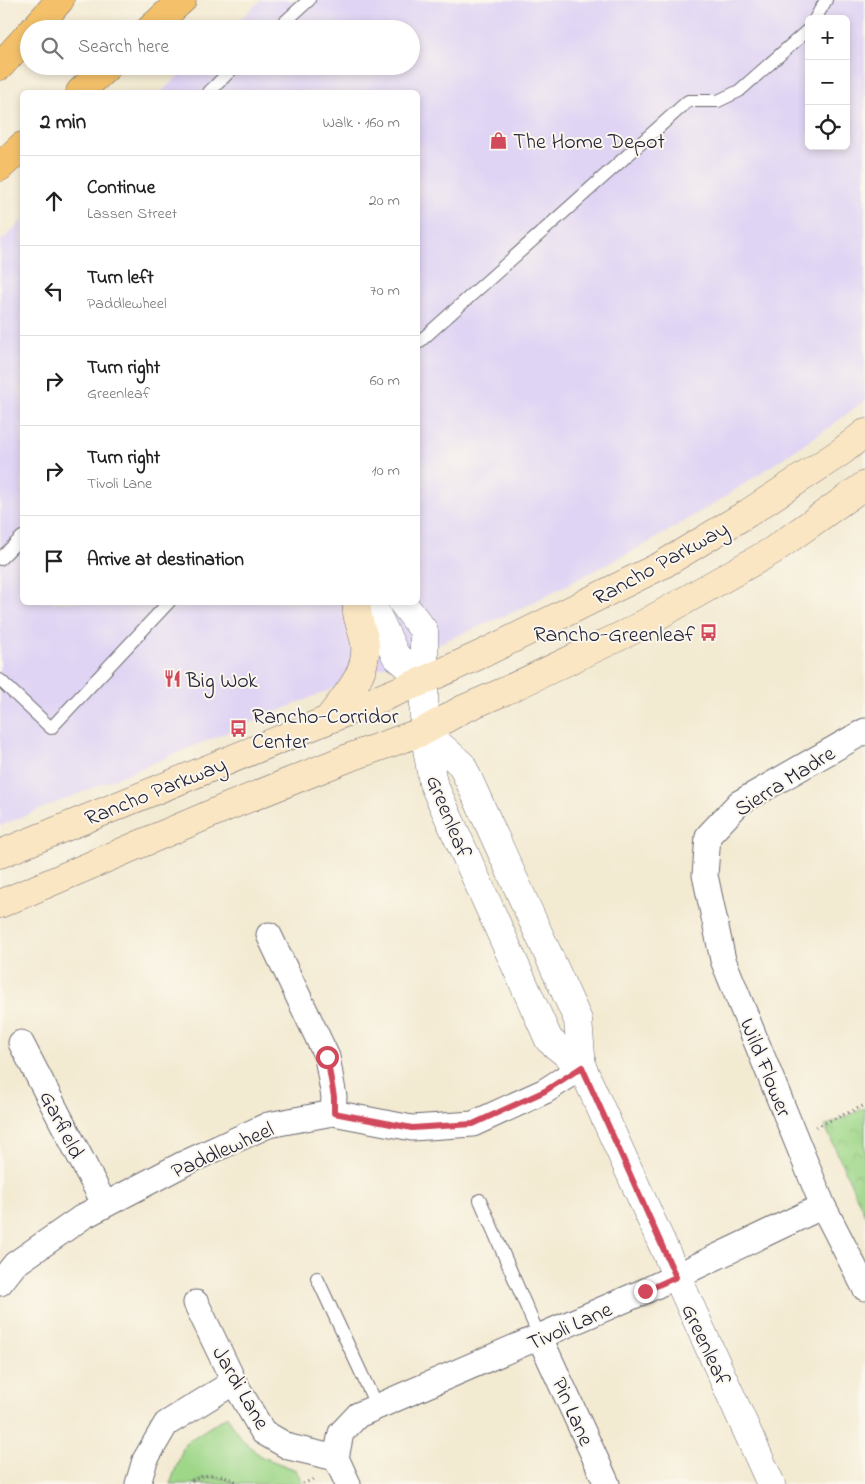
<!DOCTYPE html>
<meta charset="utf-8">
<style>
:root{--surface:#fff;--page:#f2f2f2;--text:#222;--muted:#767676;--line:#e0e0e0}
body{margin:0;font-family:"Indie Flower",sans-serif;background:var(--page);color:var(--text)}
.controls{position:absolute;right:15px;top:15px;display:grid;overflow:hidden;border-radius:8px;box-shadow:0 2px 8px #0003}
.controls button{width:45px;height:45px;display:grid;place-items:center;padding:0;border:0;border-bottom:1px solid var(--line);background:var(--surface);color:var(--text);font:25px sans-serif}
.stop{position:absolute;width:15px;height:15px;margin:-11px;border:4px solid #d1495b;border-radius:50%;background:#fff}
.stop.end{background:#d1495b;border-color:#fff;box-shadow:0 1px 5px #0008}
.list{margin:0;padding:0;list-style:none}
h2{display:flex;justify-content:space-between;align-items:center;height:65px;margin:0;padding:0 20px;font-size:21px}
h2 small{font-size:16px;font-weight:400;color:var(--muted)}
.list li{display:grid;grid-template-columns:32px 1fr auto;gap:15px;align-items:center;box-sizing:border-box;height:90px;padding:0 20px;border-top:1px solid var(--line)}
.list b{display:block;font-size:19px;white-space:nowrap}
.list p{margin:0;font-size:16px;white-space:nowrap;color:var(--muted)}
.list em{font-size:16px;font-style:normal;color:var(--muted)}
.icon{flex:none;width:28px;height:28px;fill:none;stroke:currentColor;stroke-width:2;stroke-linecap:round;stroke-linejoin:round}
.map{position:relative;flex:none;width:865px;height:1484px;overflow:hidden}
.search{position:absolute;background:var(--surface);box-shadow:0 2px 8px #0003;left:20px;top:20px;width:400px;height:55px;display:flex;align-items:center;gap:12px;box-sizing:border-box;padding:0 18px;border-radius:28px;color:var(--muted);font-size:19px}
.panel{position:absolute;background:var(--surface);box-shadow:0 2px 8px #0003;left:20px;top:90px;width:400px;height:515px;border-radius:8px}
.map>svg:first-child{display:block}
.built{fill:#e0d4f4;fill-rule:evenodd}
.green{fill:#9fd789;stroke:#607c62}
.park{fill:url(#park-crowns);stroke:#607c62}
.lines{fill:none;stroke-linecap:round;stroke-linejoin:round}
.service-casing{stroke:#6b6870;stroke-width:14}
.minor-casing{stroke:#6b6870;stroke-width:27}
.tertiary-casing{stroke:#6b6870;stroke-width:29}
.secondary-casing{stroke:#6b6870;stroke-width:29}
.motorway-casing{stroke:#6b6870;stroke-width:29}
.path{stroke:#6b6870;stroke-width:3;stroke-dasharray:1 4;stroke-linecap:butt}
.service{stroke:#fff;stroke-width:12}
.minor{stroke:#fff;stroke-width:25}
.tertiary{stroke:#fff;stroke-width:28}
.secondary{stroke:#fbe6c3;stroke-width:28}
.motorway{stroke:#f4c16a;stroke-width:28}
.route{stroke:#d1495b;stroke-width:6}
.labels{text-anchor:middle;stroke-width:4;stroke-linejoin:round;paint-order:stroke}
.poi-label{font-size:22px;fill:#22223b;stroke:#fbf7ec;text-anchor:start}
.street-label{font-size:22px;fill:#22223b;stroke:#fbf7ec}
</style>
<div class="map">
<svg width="865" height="1484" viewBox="0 0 865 1484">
<defs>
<pattern id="park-crowns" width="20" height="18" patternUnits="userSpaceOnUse" patternTransform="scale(1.25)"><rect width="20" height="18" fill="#9fd789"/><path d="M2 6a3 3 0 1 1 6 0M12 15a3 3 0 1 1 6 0" fill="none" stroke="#89b877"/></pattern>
</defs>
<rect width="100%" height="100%" fill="#fbf7ec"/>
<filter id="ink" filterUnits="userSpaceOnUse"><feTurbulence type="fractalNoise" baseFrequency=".02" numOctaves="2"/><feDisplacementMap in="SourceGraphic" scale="10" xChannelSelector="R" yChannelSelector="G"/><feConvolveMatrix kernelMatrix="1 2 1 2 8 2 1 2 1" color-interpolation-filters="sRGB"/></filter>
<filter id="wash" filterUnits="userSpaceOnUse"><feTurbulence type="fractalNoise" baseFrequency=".0096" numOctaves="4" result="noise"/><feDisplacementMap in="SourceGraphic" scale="20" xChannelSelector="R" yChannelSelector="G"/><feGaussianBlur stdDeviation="1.12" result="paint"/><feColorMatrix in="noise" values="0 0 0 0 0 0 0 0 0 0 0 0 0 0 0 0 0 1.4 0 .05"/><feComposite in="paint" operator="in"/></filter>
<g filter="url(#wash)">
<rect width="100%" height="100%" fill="#f3ead2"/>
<!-- built -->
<path class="built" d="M261,0H865V400L830,427L720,500L648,543L518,610L279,711L0,826V242L22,221V602H418V92H161L189,66H411V29H230ZM809,19H846V146H809Z"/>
<!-- green -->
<path class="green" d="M227,1416L240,1437L260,1456L296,1470L303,1484H170L185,1443Z"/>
<!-- park -->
<path class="park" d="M865,1108V1215L825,1126Z
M213,1477L225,1479L235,1484H193L201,1479Z"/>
</g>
<g filter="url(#ink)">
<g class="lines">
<defs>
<path id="service" d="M815,19L826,0
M277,29L309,0
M209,92L235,66
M418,343L688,101H718L739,91L809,29
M0,559L22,537
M0,680L51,728L169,602
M480,1200L540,1338
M317,1278L377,1407"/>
<path id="minor" d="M865,731L739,803L708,836L705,875L723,960L823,1206L865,1288
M269,935L327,1057L334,1097L333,1113
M21,1043L105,1205
M0,1283L15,1264L84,1216L183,1164L268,1125L333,1113L412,1128L473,1124L545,1091L582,1067
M196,1303L234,1382L263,1432L289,1447L336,1458
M540,1338L607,1484
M336,1458L341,1433L358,1415L645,1291L823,1206
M336,1458L348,1484
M138,1484L145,1460L166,1424L234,1382"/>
<path id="tertiary" d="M368,602L376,613L396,656L425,680
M402,602L424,631V731L433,783L549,1040L582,1067
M424,731L462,765L578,1020L582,1067L771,1484"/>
<path id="secondary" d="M329,718C346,695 368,674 365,644C363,629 355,618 357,602
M0,854L425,680L482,654L662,565L748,513L841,452L865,433
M0,904L227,807L348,758L424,731L463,709L505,691L631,631L772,551L865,485"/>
<path id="motorway" d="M34,29L60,0
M150,29L182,0
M0,66L29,34
M80,92L108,66
M0,167L22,146"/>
</defs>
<!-- service casing -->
<use href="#service" class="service-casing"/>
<!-- minor casing -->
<use href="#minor" class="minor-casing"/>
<!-- tertiary casing -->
<use href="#tertiary" class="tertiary-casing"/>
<!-- secondary casing -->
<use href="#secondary" class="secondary-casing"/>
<!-- motorway casing -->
<use href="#motorway" class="motorway-casing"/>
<!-- path -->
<path class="path" d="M816,1127L865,1105
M188,1484C204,1472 223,1471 239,1484
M303,1484L313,1479"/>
<!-- service -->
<use href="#service" class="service"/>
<!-- minor -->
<use href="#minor" class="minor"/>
<!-- tertiary -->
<use href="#tertiary" class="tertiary"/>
<!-- secondary -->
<use href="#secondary" class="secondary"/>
<!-- motorway -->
<use href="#motorway" class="motorway"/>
</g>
</g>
<g class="lines" filter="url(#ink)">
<!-- route -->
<path class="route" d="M327,1057L334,1097V1113L412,1128L473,1124L545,1091L582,1067L676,1277L645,1291"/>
</g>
<!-- icons -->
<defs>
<symbol id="shop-bare" viewBox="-9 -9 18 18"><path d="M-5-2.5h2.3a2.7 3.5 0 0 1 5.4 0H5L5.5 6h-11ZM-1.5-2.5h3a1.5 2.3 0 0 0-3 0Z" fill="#d1495b" stroke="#fbf7ec" stroke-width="2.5" paint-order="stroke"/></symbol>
<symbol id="bus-bare" viewBox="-9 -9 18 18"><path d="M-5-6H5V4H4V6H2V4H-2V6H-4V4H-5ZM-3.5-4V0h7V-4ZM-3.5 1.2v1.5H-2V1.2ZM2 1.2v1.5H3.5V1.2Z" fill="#d1495b" stroke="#fbf7ec" stroke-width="2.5" paint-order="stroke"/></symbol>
<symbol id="restaurant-bare" viewBox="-9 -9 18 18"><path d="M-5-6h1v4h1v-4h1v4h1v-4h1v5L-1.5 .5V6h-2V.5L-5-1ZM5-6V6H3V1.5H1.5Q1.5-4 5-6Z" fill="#d1495b" stroke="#fbf7ec" stroke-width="2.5" paint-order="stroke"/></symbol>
</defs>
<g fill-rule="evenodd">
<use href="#shop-bare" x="486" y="128" width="25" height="25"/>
<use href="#bus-bare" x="696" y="620" width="25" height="25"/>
<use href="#restaurant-bare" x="160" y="666" width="25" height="25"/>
<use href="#bus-bare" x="226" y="716" width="25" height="25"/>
</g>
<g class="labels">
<!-- poi labels -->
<g class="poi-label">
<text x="513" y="148">The Home Depot</text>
<text x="695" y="641" text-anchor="end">Rancho-Greenleaf</text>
<text x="186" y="687">Big Wok</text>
<text x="252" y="723">Rancho-Corridor<tspan x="252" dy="25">Center</tspan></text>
</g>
<!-- street labels -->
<g class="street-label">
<text transform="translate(660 562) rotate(-29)" y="8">Rancho Parkway</text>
<text transform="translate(784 780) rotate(-32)" y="8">Sierra Madre</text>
<text transform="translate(155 790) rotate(-22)" y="8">Rancho Parkway</text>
<text transform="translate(450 816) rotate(68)" y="8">Greenleaf</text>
<text transform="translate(767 1067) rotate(68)" y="8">Wild Flower</text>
<text transform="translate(63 1124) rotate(63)" y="8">Garfield</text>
<text transform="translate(222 1149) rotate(-24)" y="8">Paddlewheel</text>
<text transform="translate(569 1325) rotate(-24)" y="8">Tivoli Lane</text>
<text transform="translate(707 1344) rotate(65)" y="8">Greenleaf</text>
<text transform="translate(242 1387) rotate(60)" y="8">Jardi Lane</text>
<text transform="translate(574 1411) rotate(66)" y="8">Pin Lane</text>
</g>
</g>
</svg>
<div class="controls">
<button>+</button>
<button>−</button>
<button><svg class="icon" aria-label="locate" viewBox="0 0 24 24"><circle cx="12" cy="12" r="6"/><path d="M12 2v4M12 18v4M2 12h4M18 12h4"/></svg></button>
</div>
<div class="stop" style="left:327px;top:1057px"></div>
<div class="stop end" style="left:645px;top:1291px"></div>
<div class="search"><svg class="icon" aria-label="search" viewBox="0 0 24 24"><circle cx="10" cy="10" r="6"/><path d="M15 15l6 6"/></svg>Search here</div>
<section class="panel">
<h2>2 min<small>Walk · 160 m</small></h2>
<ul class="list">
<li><svg class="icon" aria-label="ahead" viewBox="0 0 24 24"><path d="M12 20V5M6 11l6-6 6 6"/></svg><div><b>Continue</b><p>Lassen Street</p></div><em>20 m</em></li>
<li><svg class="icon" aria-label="left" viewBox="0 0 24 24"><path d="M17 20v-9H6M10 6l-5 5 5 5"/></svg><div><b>Turn left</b><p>Paddlewheel</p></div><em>70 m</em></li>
<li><svg class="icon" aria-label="right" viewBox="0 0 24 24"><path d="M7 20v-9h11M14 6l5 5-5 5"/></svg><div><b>Turn right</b><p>Greenleaf</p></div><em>60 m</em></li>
<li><svg class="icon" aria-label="right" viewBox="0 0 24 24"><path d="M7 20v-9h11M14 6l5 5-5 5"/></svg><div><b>Turn right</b><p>Tivoli Lane</p></div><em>10 m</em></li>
<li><svg class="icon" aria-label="arrive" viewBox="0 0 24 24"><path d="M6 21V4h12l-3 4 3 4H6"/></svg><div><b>Arrive at destination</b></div></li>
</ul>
</section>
</div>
